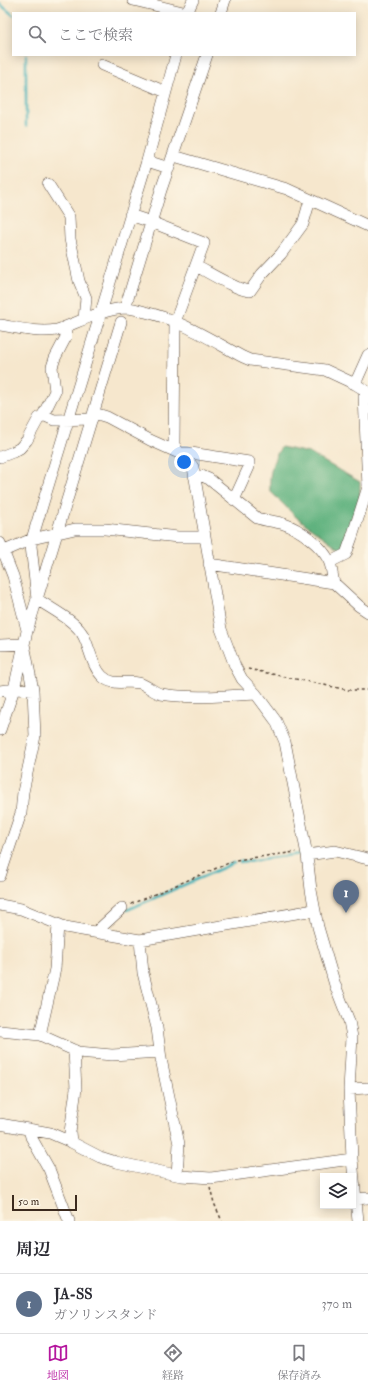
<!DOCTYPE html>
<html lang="ja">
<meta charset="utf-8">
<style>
:root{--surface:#fff;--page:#f7f7f7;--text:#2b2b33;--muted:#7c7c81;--line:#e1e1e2;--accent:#b5179e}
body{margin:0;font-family:"IM FELL Double Pica","Noto Serif JP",serif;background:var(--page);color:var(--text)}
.controls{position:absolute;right:12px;bottom:12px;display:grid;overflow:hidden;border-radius:0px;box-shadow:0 2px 10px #0003}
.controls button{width:36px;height:36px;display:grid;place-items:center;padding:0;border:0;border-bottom:1px solid var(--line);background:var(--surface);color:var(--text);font:20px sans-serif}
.scale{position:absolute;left:12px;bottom:10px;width:65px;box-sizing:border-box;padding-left:4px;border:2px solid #3b2a1e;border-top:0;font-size:11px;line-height:14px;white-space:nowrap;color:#3b2a1e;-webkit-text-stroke:3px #fcf5e5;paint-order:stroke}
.you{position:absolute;left:184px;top:462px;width:14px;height:14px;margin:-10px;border:3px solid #fff;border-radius:50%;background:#1a73e8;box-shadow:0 0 0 6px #1a73e833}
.badge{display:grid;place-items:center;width:26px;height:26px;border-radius:50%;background:var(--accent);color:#fff;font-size:13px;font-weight:700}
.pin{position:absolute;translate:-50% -33px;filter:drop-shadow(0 1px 2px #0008)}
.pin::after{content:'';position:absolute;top:21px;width:14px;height:12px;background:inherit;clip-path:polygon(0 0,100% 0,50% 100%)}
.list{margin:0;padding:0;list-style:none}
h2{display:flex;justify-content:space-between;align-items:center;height:52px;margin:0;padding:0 16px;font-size:17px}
h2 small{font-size:13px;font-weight:400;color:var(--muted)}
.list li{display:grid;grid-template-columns:26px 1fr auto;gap:12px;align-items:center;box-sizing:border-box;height:60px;padding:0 16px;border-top:1px solid var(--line)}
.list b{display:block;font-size:15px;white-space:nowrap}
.list p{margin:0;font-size:13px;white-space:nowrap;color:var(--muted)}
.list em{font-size:13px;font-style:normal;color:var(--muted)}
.icon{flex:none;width:22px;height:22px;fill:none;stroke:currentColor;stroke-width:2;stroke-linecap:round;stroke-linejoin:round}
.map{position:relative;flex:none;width:368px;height:1221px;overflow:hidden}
.search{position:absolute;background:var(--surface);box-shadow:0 2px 10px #0003;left:12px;right:12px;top:12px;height:44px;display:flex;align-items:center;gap:10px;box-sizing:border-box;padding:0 14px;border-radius:0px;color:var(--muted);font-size:15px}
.sheet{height:112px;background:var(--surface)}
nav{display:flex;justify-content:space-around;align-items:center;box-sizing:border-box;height:56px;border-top:1px solid var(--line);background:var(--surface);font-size:11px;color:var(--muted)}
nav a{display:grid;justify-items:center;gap:2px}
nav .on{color:var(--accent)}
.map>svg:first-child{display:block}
.forest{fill:#61b27f;stroke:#4e6e4e}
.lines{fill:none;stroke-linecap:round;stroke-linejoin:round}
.stream{stroke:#41b2ba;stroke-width:2.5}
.minor-casing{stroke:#574638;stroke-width:12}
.path{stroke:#574638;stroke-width:1.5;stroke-dasharray:3 3;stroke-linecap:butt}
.minor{stroke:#fff;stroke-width:11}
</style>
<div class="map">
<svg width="368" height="1221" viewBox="0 0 368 1221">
<rect width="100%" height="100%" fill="#fcf5e5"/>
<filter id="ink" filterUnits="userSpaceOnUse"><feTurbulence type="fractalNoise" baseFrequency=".025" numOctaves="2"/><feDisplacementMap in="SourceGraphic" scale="8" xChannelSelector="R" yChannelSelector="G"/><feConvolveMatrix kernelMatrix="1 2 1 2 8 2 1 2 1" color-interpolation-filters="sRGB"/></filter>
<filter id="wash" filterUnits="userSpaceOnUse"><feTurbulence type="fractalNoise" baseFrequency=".012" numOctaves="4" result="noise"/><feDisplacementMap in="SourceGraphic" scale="16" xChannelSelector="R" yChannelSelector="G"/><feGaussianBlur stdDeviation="0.9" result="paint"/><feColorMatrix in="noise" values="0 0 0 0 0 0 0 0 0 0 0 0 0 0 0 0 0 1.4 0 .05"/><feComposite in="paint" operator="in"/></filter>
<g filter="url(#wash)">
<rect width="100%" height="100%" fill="#f6e7cd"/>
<!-- forest -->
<path class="forest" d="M281,447L309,453L360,482V502L344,552L296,517L270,491C269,472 272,462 281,447Z"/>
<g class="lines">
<!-- stream -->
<path class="stream" d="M0,4L13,15
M26,126V55
M240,862L301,854
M127,910L234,863"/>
</g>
</g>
<g filter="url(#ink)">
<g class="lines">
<defs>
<path id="minor" d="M133,0L187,13
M187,13L193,0
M221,13L225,0
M102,65L166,92
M174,156L287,189L368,226
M147,161L169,168
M48,184L69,217L70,239L79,281L86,298L84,319
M130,215L151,222L204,243L175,322L174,444C177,454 187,458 193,467L221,629L235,666L242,679L256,694L276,721L285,742L307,855L311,890L318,927L335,985L349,1021L352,1037L349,1089L352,1159L358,1221
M196,266C208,272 238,291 250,291L262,274L281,254L303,224L310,200
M125,308L161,190L207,55
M121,322L37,599C51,609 77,621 84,637C90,649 92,666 102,676C113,687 126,680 139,683C147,685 153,692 161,694C192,699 225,696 256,694
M0,325C19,328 37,333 57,330C79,322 101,310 124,308C131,308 139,310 145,312C181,320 211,340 243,357L250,360L325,370L355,384L368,392
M355,384L368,355
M94,413L107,417L150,440L179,453H191L249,462V467L234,500
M43,415L54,420L92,419
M0,457L13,452L20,448L27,440L39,418L43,415L55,391L52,367L55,358L66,337L65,327
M194,476H202L209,479L257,518C266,521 275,521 284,524C300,529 322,546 329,561C332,567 332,576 334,583L209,564
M0,543L13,576L27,630
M0,553L32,539L75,529H105L178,537H205
M330,562L346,554L352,537L368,487L364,396L366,391
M334,583L359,606L368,612
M0,645L24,644L33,690L35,736L23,792L21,813L0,876
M0,691L14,689L33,690
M0,730L14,689L27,631L37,599L31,546L32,539L147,161L176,55
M307,855L335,851L368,859
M0,905L21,909L65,927L140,940L314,910
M96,932L122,908
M140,940L143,973L157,1028L161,1059L179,1144L177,1175
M0,1031L40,1035L78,1052L112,1055L160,1052
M40,1035L55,969L58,925
M349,1089L368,1088
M0,1124L50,1133L71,1142L100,1157L116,1162L181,1176L211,1178L352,1159
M29,1129L31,1137L49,1169L69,1221
M71,1142L70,1132L76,1089L74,1050
M355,1199L368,1198"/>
</defs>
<!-- minor casing -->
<use href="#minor" class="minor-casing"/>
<!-- path -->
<path class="path" d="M248,669L348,690H368
M131,904L236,860L296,852
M210,1187L214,1203L222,1221"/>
<!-- minor -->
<use href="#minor" class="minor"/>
</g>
</g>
</svg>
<div class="controls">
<button><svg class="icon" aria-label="layers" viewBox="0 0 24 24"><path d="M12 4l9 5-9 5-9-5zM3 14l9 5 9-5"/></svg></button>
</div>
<div class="scale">50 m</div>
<div class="you"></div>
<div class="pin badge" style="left:346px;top:913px;background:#5c6f8a">1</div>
<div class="search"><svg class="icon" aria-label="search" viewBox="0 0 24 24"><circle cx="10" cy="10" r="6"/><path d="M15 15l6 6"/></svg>ここで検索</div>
</div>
<section class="sheet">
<h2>周辺<small></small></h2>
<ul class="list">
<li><span class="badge" style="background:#5c6f8a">1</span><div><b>JA-SS</b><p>ガソリンスタンド</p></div><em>370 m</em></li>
</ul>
</section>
<nav>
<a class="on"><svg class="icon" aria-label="map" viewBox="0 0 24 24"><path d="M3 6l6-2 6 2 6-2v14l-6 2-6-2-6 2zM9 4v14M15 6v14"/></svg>地図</a>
<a><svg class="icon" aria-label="directions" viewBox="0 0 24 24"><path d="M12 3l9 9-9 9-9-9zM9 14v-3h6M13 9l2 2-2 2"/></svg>経路</a>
<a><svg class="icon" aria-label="saved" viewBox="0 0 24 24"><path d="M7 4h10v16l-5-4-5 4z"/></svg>保存済み</a>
</nav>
